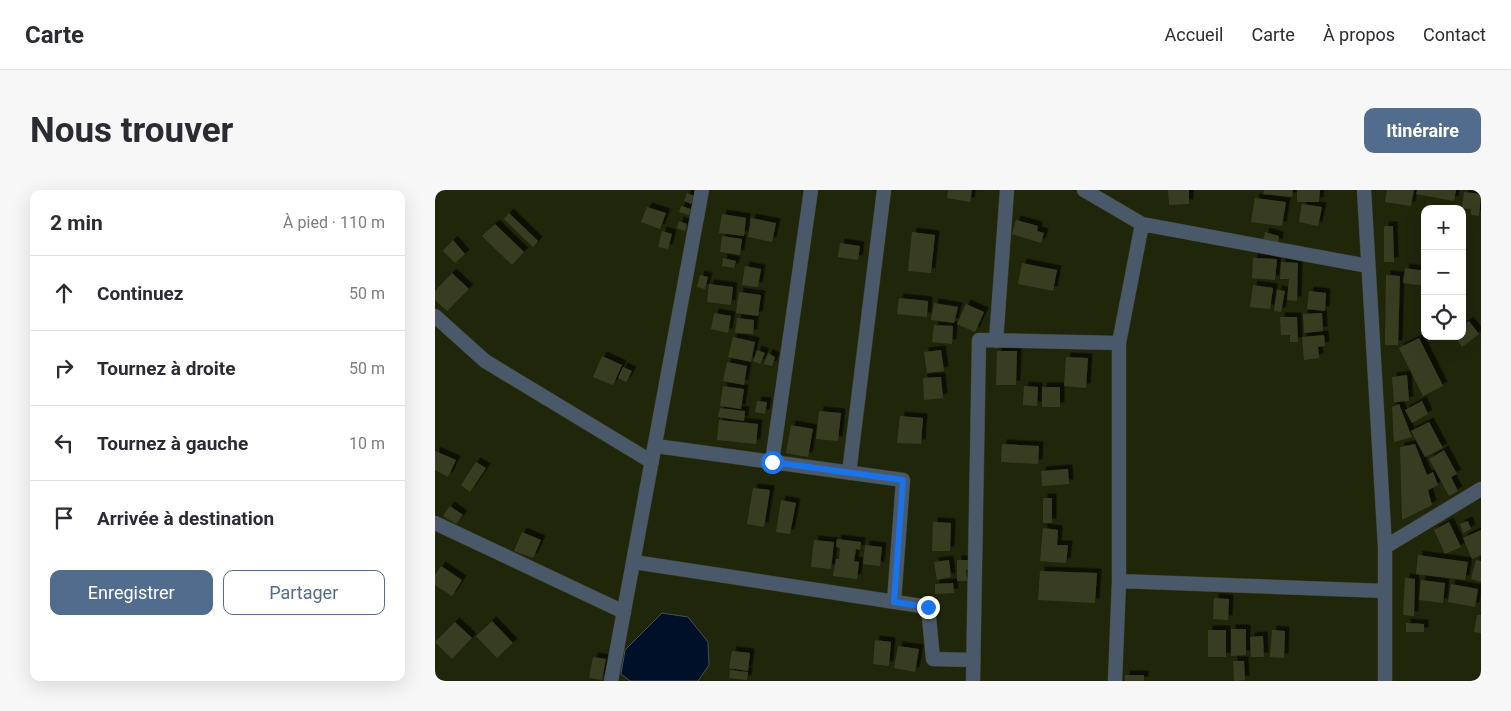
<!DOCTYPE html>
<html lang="fr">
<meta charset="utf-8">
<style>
:root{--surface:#fff;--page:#f7f7f7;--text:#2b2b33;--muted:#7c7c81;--line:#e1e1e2;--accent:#526c8d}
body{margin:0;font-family:Roboto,sans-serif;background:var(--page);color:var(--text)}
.controls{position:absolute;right:15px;top:15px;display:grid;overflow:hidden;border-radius:10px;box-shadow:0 5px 20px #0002}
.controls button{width:45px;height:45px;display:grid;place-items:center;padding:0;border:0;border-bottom:1px solid var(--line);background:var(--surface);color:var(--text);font:25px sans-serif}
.stop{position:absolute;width:15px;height:15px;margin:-11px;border:4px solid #1a73e8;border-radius:50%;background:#fff}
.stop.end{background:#1a73e8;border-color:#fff;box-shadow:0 1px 5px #0008}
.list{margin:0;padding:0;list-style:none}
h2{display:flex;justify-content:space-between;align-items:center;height:65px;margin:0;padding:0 20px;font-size:21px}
h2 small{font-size:16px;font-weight:400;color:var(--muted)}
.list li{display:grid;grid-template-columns:32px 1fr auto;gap:15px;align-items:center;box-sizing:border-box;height:75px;padding:0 20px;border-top:1px solid var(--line)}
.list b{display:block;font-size:19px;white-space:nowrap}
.list em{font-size:16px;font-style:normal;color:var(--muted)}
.actions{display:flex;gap:10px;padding:15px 20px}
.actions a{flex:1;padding:11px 0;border:1px solid var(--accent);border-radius:10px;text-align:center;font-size:18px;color:var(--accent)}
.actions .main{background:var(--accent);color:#fff}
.icon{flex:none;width:28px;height:28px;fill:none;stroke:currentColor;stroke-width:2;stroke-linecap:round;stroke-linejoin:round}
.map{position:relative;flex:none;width:1046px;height:491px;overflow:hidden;border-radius:10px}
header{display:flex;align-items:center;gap:30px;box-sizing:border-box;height:70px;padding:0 25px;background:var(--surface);border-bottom:1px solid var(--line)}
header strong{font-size:24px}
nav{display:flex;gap:28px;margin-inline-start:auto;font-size:18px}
.intro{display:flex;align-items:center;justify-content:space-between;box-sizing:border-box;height:120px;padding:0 30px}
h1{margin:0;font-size:35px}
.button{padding:12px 22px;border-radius:10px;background:var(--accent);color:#fff;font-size:18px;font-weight:700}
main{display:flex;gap:30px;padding:0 30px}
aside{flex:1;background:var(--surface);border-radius:10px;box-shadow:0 5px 20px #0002}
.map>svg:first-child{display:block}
.water{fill:#001028;stroke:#43505b}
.building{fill:#383e22;filter:url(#shadow)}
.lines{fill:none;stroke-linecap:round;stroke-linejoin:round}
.street-casing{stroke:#3b4126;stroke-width:15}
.street{stroke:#4a5969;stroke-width:14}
.route{stroke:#1a73e8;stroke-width:6}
</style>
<header>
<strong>Carte</strong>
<nav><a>Accueil</a><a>Carte</a><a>À propos</a><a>Contact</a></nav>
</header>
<div class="intro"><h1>Nous trouver</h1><a class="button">Itinéraire</a></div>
<main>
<aside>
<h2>2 min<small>À pied · 110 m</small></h2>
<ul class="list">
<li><svg class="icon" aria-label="ahead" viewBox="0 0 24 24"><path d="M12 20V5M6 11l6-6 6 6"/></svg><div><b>Continuez</b></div><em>50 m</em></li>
<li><svg class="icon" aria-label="right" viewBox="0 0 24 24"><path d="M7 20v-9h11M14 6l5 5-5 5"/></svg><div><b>Tournez à droite</b></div><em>50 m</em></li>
<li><svg class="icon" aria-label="left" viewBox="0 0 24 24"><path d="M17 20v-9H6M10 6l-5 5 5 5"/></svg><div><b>Tournez à gauche</b></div><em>10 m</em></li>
<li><svg class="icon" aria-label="arrive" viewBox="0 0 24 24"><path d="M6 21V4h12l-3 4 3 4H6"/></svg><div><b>Arrivée à destination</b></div></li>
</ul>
<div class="actions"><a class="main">Enregistrer</a><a>Partager</a></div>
</aside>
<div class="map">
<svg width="1046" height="491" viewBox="0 0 1046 491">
<defs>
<filter id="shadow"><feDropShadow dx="4.5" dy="-4.5" stdDeviation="0" flood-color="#0009"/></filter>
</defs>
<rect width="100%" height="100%" fill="#20260a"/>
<!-- water -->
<path class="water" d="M227,423L253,427L273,452L274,475L263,491H195L186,484L190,460Z"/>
<!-- building -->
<path class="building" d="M513,0H537L535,12L512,8Z
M733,0H754V14L734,15Z
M829,0H858L857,7L828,4Z
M862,0H885L884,12H862Z
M952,0H979L976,16L950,12Z
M982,0H1021L1019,11L981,4Z
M1029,2L1046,4L1044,26L1036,25V19L1027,18Z
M252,3L259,6L256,14L249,11Z
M820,8L851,12L847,36L816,32Z
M867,14L887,17L883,36L864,32Z
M246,16L256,19L254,25L244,22Z
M212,17L231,23L225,39L206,32Z
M74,23L103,51L98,57L69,29Z
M287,24L311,28L309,46L284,43Z
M316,28L341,33L337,52L313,47Z
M581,30L603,36L602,41L609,43L606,53L577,44Z
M244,31L252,34L250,41L242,38Z
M60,34L89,62L77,75L47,46Z
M949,36H958L959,72H949Z
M227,41L237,44L233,59L223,57Z
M477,42L500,45L496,83L473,81Z
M830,42L844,46L843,54L828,50Z
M287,46L307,49L305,65L285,62Z
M18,50L30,64L20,73L8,61Z
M405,53L425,56L423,70L403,67Z
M288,68L301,71L299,78L287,76Z
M818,68L842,69L840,90L817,88Z
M846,72L863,73L862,111L852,110L854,89H845Z
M587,73L622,80L618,101L583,94Z
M310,76L326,79L323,97L307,95Z
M970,78L990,81V96L968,93Z
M17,83L34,99L12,121L0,110V101Z
M265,85L273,87L270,99L262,97Z
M951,85L965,86L963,155H950Z
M274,94L298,97L296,115L272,112Z
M818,95L838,98L835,119L815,117Z
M842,100L850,101L846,122L839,121Z
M874,101L891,103L890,121L872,119Z
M304,102L326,105L323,126L301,123Z
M464,108L493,111L492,127L462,124Z
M499,113L523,117L519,133L496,130Z
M531,114L549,122L540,142L522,134Z
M279,123L296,126L293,143L276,139Z
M887,123L888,141L869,143L868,124Z
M845,127H862L863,152H855V145H846Z
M302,128L319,130L318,144L300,143Z
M1034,131L1044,144L1027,157L1020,146H1027V136Z
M499,135L518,136L517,154L497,152Z
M889,145L890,156L883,157L884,168L869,170L867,147Z
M298,147L320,152L316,172L293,167Z
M984,148L1008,196L988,206L964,158Z
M322,160L330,163L325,174L318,171Z
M506,160L509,181L492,183L489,162Z
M562,161H582L581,195H561Z
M333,163L340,167L337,176L329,174Z
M167,166L187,175L178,195L158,187Z
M631,167L653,168L651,198L629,196Z
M292,172L312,176L309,195L288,191Z
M188,177L197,181L191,192L183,188Z
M972,185L974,211L959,212L957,187Z
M506,187L508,208L489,210L488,188Z
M288,196L309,199L306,219L285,216Z
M589,196L603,197L602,216L588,215Z
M607,197H625V217H607Z
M322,211L332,212L330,224L320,222Z
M987,211L993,224L977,233L970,220Z
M964,214L977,247L959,252L957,217Z
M285,218L310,221L309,231L283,227Z
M384,221L406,223L403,251L381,249Z
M465,226L488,228L486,254L462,253Z
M284,230L323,234L321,254L282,250Z
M994,232L1008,258L990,267L976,241Z
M356,235L378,239L373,267L351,263Z
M567,254L604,256L603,274L566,272Z
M980,254L992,285L998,282L1003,295L993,300L997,315L967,330L965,257Z
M1009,260L1022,284L1016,287L1023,301L1014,306L994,269Z
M0,261L21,270L13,287L0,280Z
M41,272L51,278L35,302L26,295Z
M633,279L634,294L607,296L606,281Z
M318,298L335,300L329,337L312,334Z
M608,308H617V333H608Z
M346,310L361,313L355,344L341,342Z
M15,316L28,325L21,334L8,326Z
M1033,331L1036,339L1028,343L1025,334Z
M498,332L516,333L515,361H497Z
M1014,332L1026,357L1010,364L999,340Z
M608,338L623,340L622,355H633L631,373L605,371Z
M1046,340V365L1037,369L1028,348Z
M87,342L106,350L98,368L79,361Z
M402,349L426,352L425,360L421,359L419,371L424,372L422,389L398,386L401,369H404L405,358L401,357Z
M379,350L399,352L396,379L376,377Z
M430,355L447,357L445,376L428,374Z
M983,365L1033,372L1030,390L981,384Z
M514,370L516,387L502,390L499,372Z
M522,370H538V380H531L532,391H522Z
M1041,370L1046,371V392L1036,389Z
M6,376L27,390L17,406L0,395V385Z
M605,381L662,383L660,413L603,410Z
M970,388L980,389L979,426L968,425Z
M986,390L1010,393L1008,413L984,410Z
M518,393L519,403L500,404V394Z
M1016,394L1043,399L1040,417L1013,412Z
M779,408L794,409L793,430L778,429Z
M1042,425H1046V443L1039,442Z
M57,431L78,453L62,468L41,446Z
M20,432L37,448L17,469L0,452Z
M971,433L989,434V442H971Z
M796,439H811V465L796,466Z
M773,440H791V467H773Z
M837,440L850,441L849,468L835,467Z
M828,446L829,467H816L815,447Z
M440,450L456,452L454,476L438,474Z
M463,456L484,459L480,482L459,478Z
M297,461L315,463L313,481L294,478Z
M158,467L171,469L167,490L154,488Z
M798,471H809L810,490L799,491Z
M295,480L313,482L312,490L294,488Z
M690,485H709V491H690Z"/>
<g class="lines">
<defs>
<path id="street" d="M649,0L707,34L933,76
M929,0L950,357V491
M0,126L50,171L217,272
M561,151L572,0
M221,256L468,290L459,412
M337,272L376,0
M414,283L449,0
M0,333L189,422
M950,357L1046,299
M199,372L493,417L498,469L538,470
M684,391L950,401
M176,491L267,0
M538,491L544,150L684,153
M680,491L684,391V153L707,34"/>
</defs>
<!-- street casing -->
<use href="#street" class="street-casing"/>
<!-- street -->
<use href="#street" class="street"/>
</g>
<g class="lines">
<!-- route -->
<path class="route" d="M337,272L468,290L459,412L493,417"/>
</g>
</svg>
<div class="controls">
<button>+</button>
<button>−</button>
<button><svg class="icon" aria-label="locate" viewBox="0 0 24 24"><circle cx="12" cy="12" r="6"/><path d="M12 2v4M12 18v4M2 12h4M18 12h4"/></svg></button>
</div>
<div class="stop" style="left:337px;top:272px"></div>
<div class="stop end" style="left:493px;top:417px"></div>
</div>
</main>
